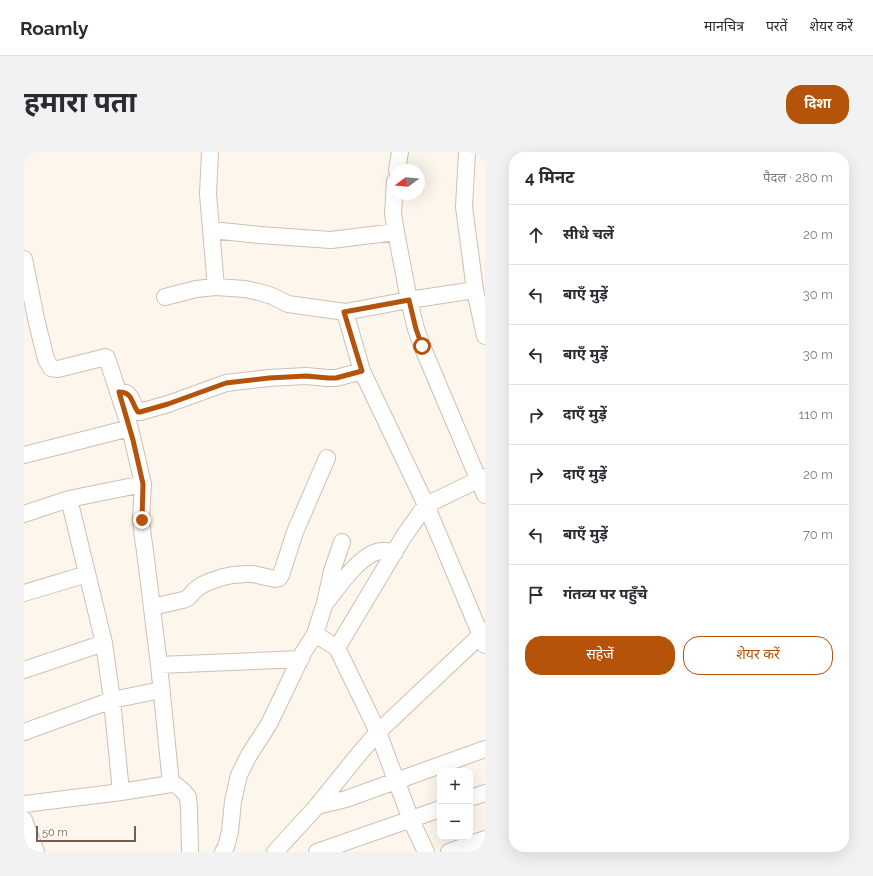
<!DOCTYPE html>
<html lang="hi">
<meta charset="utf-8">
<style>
:root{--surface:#fff;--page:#f2f2f3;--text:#2b2b33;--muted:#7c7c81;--line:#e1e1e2;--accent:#b45309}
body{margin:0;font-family:Raleway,"Noto Sans Devanagari",sans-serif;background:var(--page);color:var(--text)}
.controls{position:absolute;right:12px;bottom:12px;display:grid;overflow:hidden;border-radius:8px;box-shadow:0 4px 16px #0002}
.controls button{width:36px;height:36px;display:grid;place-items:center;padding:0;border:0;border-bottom:1px solid var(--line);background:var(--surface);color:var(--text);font:20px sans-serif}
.compass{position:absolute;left:365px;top:12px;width:36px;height:36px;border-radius:50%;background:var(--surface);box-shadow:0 4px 16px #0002;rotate:254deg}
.scale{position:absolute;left:12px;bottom:10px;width:100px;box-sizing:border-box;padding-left:4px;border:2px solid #7a5c4d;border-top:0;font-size:11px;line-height:14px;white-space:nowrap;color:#7a5c4d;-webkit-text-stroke:3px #fffaf3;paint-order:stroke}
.stop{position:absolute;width:12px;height:12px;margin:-9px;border:3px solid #b45309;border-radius:50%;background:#fff}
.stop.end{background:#b45309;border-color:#fff;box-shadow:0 1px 4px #0008}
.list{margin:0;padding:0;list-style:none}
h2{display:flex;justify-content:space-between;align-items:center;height:52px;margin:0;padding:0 16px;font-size:17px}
h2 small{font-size:13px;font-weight:400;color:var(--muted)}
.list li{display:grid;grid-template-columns:26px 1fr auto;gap:12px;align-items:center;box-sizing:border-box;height:60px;padding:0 16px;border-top:1px solid var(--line)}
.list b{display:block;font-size:15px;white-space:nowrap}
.list em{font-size:13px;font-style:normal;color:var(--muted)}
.actions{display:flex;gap:8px;padding:12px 16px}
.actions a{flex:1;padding:9px 0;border:1px solid var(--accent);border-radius:16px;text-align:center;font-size:14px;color:var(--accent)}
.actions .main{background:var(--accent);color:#fff}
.icon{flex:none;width:22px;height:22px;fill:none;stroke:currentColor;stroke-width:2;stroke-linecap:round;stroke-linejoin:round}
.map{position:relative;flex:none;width:461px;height:700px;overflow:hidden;border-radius:16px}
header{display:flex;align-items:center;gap:24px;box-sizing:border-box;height:56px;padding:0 20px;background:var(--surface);border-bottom:1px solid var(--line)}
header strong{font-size:19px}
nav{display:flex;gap:22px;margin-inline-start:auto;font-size:14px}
.intro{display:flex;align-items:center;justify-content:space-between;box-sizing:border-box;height:96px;padding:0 24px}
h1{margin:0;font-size:28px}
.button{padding:10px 18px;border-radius:16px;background:var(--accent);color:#fff;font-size:14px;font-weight:700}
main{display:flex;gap:24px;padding:0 24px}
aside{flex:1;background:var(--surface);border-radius:16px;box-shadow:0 4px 16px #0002}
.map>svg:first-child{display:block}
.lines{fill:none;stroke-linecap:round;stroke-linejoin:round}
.minor-casing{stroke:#d1beb0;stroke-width:18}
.minor{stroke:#fff;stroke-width:16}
.route{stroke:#b45309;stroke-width:5}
</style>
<header>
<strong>Roamly</strong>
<nav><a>मानचित्र</a><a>परतें</a><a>शेयर करें</a></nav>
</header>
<div class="intro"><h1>हमारा पता</h1><a class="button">दिशा</a></div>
<main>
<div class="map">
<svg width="461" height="700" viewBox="0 0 461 700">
<rect width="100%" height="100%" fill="#fdf6ec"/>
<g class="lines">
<defs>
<path id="minor" d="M186,0L184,42L192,135
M443,0L440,55L451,138L461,184
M373,18L376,0
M371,29L369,62L372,80L385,148L392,177L398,194L461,343
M188,78L236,83L307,88L372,80
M0,107L13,171L22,207L27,216L34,217L78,206L81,205L83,206L106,276L119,332L117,367L119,386L121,399L135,513L147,632
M141,145L172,137L192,135L221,137L235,140L248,144L264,152L321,160L338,219L402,353L461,493
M321,160L385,148L451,138
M102,241C110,247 108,252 114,260H116L144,252L202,231L245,226L282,224L304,226H312L338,219
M0,303L106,276
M45,347L119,332
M0,362L45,347L80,491L88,548L97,640
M0,441L63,422
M303,449C315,434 334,406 352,400C358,398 364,399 371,400
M128,455L159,448L164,446L171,438L178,433L187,429L199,425L209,423L222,422H229L251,427L255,426L257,423L271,380L303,306
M291,482L301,451L308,419L318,390
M313,496L380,384L402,353L454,328L461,325
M135,513L277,507
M0,518L80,491
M0,580L88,548L137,538
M446,646L461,641
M0,652L97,640L147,632L152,633L159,639L164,645L165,656L166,700
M293,654L322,647L461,597
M0,668L12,700
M199,700L202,695L206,680L209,649L215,623L225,603L245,572L279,501L291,482L313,496L354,580L387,668L402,700
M251,700L293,654L335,602L354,580L461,479
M293,700L416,657
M425,700L461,687"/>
</defs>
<!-- minor casing -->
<use href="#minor" class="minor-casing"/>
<!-- minor -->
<use href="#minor" class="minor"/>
</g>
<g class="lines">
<!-- route -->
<path class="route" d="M118,368L119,332L109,288L95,240C109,240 107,251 114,260H116L144,252L202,231L245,226L282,224L304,226H312L338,219L320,160L385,148L392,177L398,194"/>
</g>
</svg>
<div class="controls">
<button>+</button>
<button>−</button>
</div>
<svg class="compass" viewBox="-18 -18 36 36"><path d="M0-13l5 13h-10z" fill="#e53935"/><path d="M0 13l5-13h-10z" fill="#7c7c81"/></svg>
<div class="scale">50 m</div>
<div class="stop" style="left:398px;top:194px"></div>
<div class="stop end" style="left:118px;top:368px"></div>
</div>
<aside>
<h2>4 मिनट<small>पैदल · 280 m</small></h2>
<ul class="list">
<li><svg class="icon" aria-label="ahead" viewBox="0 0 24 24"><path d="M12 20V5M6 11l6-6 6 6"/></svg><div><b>सीधे चलें</b></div><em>20 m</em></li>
<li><svg class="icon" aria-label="left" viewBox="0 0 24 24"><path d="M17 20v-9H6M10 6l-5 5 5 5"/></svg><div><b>बाएँ मुड़ें</b></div><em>30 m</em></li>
<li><svg class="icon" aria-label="left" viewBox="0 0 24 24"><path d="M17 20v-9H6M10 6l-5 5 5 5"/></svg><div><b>बाएँ मुड़ें</b></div><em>30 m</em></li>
<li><svg class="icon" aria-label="right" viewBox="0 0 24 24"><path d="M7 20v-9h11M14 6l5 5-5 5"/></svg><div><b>दाएँ मुड़ें</b></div><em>110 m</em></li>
<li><svg class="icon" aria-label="right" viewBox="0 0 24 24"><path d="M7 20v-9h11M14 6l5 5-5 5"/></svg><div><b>दाएँ मुड़ें</b></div><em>20 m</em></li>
<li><svg class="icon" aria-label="left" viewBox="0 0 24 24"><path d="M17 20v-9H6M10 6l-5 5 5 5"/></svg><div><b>बाएँ मुड़ें</b></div><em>70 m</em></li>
<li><svg class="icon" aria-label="arrive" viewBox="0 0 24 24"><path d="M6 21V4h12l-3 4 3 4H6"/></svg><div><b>गंतव्य पर पहुँचे</b></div></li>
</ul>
<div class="actions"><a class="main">सहेजें</a><a>शेयर करें</a></div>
</aside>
</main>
